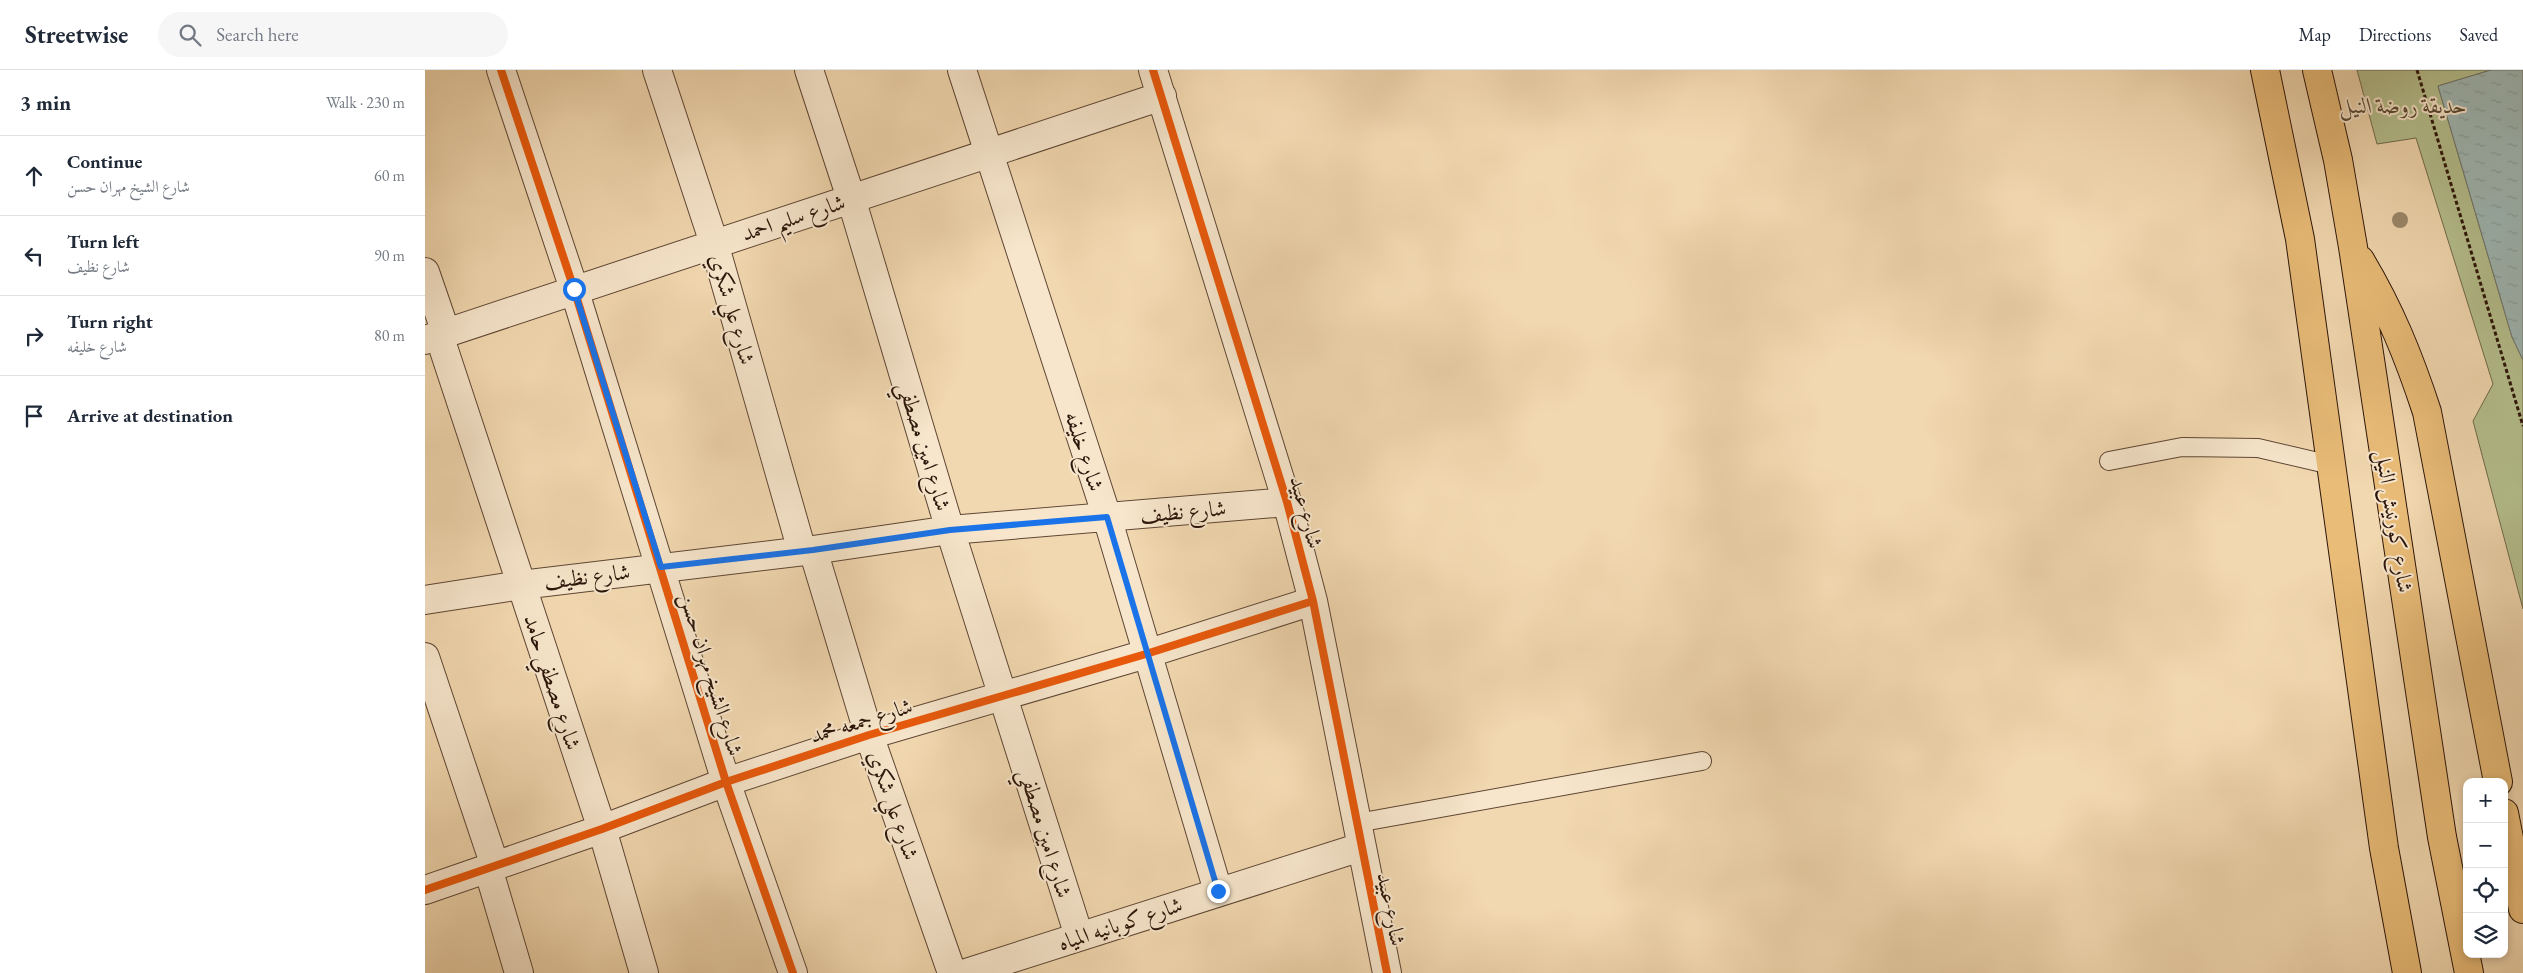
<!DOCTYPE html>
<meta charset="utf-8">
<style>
:root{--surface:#fff;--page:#f6f6f7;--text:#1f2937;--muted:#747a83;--line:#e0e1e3}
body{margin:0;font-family:"EB Garamond",Amiri,serif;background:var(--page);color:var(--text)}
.controls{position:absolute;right:15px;bottom:15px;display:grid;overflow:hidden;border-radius:10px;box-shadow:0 2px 8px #0003}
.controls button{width:45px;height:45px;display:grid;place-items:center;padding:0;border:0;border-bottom:1px solid var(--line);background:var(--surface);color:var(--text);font:25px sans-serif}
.stop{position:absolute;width:15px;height:15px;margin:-11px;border:4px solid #1a73e8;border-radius:50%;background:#fff}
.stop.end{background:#1a73e8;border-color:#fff;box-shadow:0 1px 5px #0008}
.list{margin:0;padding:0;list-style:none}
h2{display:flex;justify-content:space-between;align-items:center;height:65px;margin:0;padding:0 20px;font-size:21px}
h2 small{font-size:16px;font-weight:400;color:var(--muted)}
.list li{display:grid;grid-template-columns:32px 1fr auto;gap:15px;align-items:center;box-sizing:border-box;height:80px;padding:0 20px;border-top:1px solid var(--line)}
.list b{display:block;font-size:19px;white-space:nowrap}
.list p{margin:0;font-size:16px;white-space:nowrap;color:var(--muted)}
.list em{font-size:16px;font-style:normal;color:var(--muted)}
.icon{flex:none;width:28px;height:28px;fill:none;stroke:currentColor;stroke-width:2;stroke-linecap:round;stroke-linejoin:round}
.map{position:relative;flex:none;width:2098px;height:903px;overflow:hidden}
header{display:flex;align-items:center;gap:30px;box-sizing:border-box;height:70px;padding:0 25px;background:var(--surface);border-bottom:1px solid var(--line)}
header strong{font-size:24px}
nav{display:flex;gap:28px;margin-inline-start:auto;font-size:18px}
.search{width:350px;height:45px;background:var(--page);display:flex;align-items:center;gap:12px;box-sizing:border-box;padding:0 18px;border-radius:28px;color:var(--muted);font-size:19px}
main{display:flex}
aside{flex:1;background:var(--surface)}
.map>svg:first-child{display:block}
.park{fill:#b5c08f;stroke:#706a4c}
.water{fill:url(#water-ripples);stroke:#707771}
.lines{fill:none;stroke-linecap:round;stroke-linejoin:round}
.lane-casing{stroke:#5e4634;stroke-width:20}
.street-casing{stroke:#5e4634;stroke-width:30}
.highway-casing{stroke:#2c150a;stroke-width:30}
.path{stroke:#2c150a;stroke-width:3;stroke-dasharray:4 2.5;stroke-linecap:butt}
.lane{stroke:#f7e6cc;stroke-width:18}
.street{stroke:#f7e6cc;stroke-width:28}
.highway{stroke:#e9bc78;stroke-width:28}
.cycleway-casing{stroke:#f7e6cc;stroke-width:11}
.cycleway{stroke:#e8590c;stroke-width:8}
.tree{fill:#9c896b}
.route{stroke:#1a73e8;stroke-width:6}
.labels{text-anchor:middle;stroke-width:4;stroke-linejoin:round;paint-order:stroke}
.park-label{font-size:22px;font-style:italic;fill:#554832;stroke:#f7e6cc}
.street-label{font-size:22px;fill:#2c150a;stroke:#f7e6cc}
</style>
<header>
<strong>Streetwise</strong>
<div class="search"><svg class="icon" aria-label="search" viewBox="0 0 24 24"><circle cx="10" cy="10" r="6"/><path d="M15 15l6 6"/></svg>Search here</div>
<nav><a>Map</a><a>Directions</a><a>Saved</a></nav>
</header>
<main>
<aside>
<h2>3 min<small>Walk · 230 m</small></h2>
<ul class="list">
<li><svg class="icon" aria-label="ahead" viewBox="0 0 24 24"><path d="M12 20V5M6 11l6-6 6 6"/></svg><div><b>Continue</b><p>شارع الشيخ مهران حسن</p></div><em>60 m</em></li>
<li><svg class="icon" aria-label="left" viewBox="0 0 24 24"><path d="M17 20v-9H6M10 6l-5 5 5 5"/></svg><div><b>Turn left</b><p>شارع نظيف</p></div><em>90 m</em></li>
<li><svg class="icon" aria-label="right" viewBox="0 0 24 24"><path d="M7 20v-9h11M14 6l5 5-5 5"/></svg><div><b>Turn right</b><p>شارع خليفه</p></div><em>80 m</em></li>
<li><svg class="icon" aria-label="arrive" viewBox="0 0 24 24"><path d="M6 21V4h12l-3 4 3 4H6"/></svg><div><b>Arrive at destination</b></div></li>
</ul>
</aside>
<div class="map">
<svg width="2098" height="903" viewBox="0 0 2098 903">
<defs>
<pattern id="water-ripples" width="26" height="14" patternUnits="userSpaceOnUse" patternTransform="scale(1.25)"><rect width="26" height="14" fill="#9eb8b5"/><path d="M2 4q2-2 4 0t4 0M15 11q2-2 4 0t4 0" fill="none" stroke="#889d9a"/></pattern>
</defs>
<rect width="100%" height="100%" fill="#f2d8b0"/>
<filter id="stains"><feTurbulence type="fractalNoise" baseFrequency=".004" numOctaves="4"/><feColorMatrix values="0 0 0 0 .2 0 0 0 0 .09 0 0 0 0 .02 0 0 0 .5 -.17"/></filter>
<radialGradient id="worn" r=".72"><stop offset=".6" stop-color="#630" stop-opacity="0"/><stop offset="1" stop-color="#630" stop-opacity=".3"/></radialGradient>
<!-- park -->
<path class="park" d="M1932,0H2066L2013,16L2087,267L2098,290V539L2048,351L2068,314L1991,68L1952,74Z"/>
<!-- water -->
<path class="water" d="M2066,0H2098V290L2087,267L2013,16Z"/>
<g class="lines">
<defs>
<path id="lane" d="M1684,391L1757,377L1833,378L1906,395
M932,753L1277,691"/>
<path id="street" d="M76,0L149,219L301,712L368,903
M232,0L289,173L377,481
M384,0L426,128L525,460L654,866
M537,0L682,447L793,821
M728,0L862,432L888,531L962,903
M0,202L21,263
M14,265L177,759L219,903
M0,270L737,26
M388,480L444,665L527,903
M0,530L96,515L388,480L525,460L862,432
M0,587L70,796
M63,798L94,903
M0,820L177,759L301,712L444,665L721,584L888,531
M541,903L936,777"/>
<path id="highway" d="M1840,0L1875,169L1959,778L1982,903
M1892,0L1913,90L1928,177L2017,767L2044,903
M1935,190C1965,240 1984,287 2002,342L2073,712
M2079,743L2098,839"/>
</defs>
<!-- lane casing -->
<use href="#lane" class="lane-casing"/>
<!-- street casing -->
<use href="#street" class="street-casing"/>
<!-- highway casing -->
<use href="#highway" class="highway-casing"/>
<!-- path -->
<path class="path" d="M1992,0L2098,356"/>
<!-- lane -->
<use href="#lane" class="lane"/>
<!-- street -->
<use href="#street" class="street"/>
<!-- highway -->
<use href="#highway" class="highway"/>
<defs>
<path id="cycleway" d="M76,0L149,219L301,712L368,903
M728,0L862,432L888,531L962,903
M0,820L177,759L301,712L444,665L721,584L888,531"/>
</defs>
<!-- cycleway casing -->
<use href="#cycleway" class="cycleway-casing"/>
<!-- cycleway -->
<use href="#cycleway" class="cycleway"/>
</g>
<!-- trees -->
<circle class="tree" cx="1975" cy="150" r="8"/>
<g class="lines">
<!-- route -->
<path class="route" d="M149,219L236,497L388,480L525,460L682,447L793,821"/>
</g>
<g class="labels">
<!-- park labels -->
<g class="park-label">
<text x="1978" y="43">حديقة روضة النيل</text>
</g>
<!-- street labels -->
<g class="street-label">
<text transform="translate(368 147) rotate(-18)" y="8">شارع سليم احمد</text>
<text transform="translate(308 239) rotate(74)" y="8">شارع علي شكري</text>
<text transform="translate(500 376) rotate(73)" y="8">شارع امين مصطفي</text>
<text transform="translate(660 381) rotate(72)" y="8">شارع خليفه</text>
<text transform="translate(758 441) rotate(-5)" y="8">شارع نظيف</text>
<text transform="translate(882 442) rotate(75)" y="8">شارع عبيد</text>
<text transform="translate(1970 451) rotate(81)" y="8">شارع كورنيش النيل</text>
<text transform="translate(162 506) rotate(-7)" y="8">شارع نظيف</text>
<text transform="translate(287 604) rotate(73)" y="8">شارع الشيخ مهران حسن</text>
<text transform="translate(128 612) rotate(72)" y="8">شارع مصطفي حامد</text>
<text transform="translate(436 650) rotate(-17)" y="8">شارع جمعه محمد</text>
<text transform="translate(469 735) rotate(71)" y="8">شارع علي شكري</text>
<text transform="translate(621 763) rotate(73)" y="8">شارع امين مصطفي</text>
<text transform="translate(967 839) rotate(79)" y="8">شارع عبيد</text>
<text transform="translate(695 853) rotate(-18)" y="8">شارع كوبانيه المياه</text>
</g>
</g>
<rect width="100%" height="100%" filter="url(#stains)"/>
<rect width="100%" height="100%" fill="url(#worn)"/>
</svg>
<div class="controls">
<button>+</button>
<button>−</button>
<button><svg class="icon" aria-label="locate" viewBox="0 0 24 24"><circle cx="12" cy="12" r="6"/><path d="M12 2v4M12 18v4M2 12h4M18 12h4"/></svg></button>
<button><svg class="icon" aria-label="layers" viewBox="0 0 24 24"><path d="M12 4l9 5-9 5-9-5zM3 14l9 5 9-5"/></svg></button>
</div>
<div class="stop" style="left:149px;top:219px"></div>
<div class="stop end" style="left:793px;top:821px"></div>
</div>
</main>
